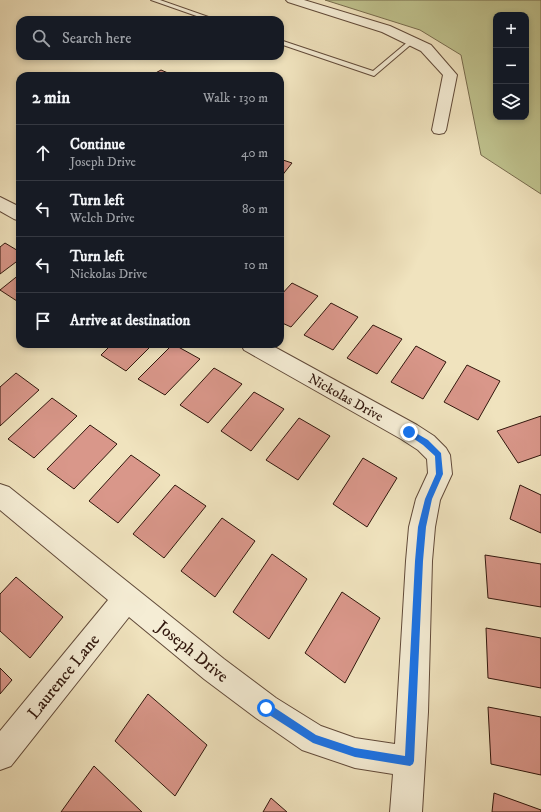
<!DOCTYPE html>
<meta charset="utf-8">
<style>
:root{--surface:#171b24;--page:#20242c;--text:#f1f3f6;--muted:#9ea1a6;--line:#363941}
body{margin:0;font-family:"IM FELL DW Pica",serif;background:var(--page);color:var(--text)}
.controls{position:absolute;right:12px;top:12px;display:grid;overflow:hidden;border-radius:8px;box-shadow:0 2px 6px #0003}
.controls button{width:36px;height:36px;display:grid;place-items:center;padding:0;border:0;border-bottom:1px solid var(--line);background:var(--surface);color:var(--text);font:20px sans-serif}
.stop{position:absolute;width:12px;height:12px;margin:-9px;border:3px solid #1a73e8;border-radius:50%;background:#fff}
.stop.end{background:#1a73e8;border-color:#fff;box-shadow:0 1px 4px #0008}
.list{margin:0;padding:0;list-style:none}
h2{display:flex;justify-content:space-between;align-items:center;height:52px;margin:0;padding:0 16px;font-size:17px}
h2 small{font-size:13px;font-weight:400;color:var(--muted)}
.list li{display:grid;grid-template-columns:26px 1fr auto;gap:12px;align-items:center;box-sizing:border-box;height:56px;padding:0 16px;border-top:1px solid var(--line)}
.list b{display:block;font-size:15px;white-space:nowrap}
.list p{margin:0;font-size:13px;white-space:nowrap;color:var(--muted)}
.list em{font-size:13px;font-style:normal;color:var(--muted)}
.icon{flex:none;width:22px;height:22px;fill:none;stroke:currentColor;stroke-width:2;stroke-linecap:round;stroke-linejoin:round}
.map{position:relative;flex:none;width:541px;height:812px;overflow:hidden}
.search{position:absolute;background:var(--surface);box-shadow:0 2px 6px #0003;left:16px;top:16px;width:268px;height:44px;display:flex;align-items:center;gap:10px;box-sizing:border-box;padding:0 14px;border-radius:12px;color:var(--muted);font-size:15px}
.panel{position:absolute;background:var(--surface);box-shadow:0 2px 6px #0003;left:16px;top:72px;width:268px;height:276px;border-radius:12px}
.map>svg:first-child{display:block}
.green{fill:#bfc28e;stroke:#786c4e;fill-rule:evenodd}
.building{fill:#d9978a;stroke:#31170d}
.lines{fill:none;stroke-linecap:round;stroke-linejoin:round}
.lane-casing{stroke:#614a39;stroke-width:2}
.street-casing{stroke:#614a39;stroke-width:2}
.lane{fill:#f5edd5;fill-rule:evenodd}
.street{fill:#f5edd5;fill-rule:evenodd}
.route{fill:#1a73e8}
.labels{text-anchor:middle;stroke-width:3;stroke-linejoin:round;paint-order:stroke}
.street-label{font-size:14px;fill:#31170d;stroke:#f5edd5}
.near-street-label{font-size:17px;fill:#31170d;stroke:#f5edd5}
</style>
<div class="map">
<svg width="541" height="812" viewBox="0 0 541 812">
<rect width="100%" height="100%" fill="#f0e3be"/>
<filter id="stains"><feTurbulence type="fractalNoise" baseFrequency=".005" numOctaves="4"/><feColorMatrix values="0 0 0 0 .2 0 0 0 0 .09 0 0 0 0 .02 0 0 0 .5 -.17"/></filter>
<radialGradient id="worn" r=".72"><stop offset=".6" stop-color="#630" stop-opacity="0"/><stop offset="1" stop-color="#630" stop-opacity=".3"/></radialGradient>
<!-- green -->
<path class="green" d="M325,0H541V194L481,155L461,55L420,30ZM496,15H526V117H496Z"/>
<!-- building -->
<path class="building" d="M161,70L175,76H150Z
M280,159L292,163L281,177H280Z
M5,243L20,252V259L0,274V247Z
M20,274V303L0,290Z
M292,283L318,296L291,327L280,322V296Z
M331,303L358,317L333,350L304,335Z
M373,325L402,339L377,374L347,358Z
M112,344H153L126,371L101,355Z
M173,344L200,359L165,395L138,379Z
M416,346L446,362L423,399L391,382Z
M467,365L500,381L478,420L444,402Z
M214,368L242,384L208,423L180,405Z
M16,373L39,390L0,426V387Z
M254,392L284,409L251,451L221,431Z
M52,398L77,416L34,458L8,439Z
M541,416V455L518,463L497,431Z
M299,418L330,436L298,480L266,460Z
M90,425L117,444L74,489L47,469Z
M131,455L160,475L118,523L89,501Z
M363,458L397,478L367,527L333,504Z
M175,485L206,506L164,558L133,534Z
M520,485L541,495V533L510,519Z
M222,518L255,541L215,597L181,571Z
M272,554L307,579L269,639L233,612Z
M485,555L541,564V607L488,598Z
M16,577L63,617L30,658L0,631V594Z
M342,592L380,618L345,683L305,653Z
M486,628L541,638V688L488,678Z
M0,668L12,680L0,694Z
M148,694L207,745L175,796L115,741Z
M488,707L541,717V775L491,764Z
M94,766L142,812H61Z
M494,793L541,810V812H492Z
M271,798L287,812H263Z"/>
<g class="lines">
<defs>
<path id="lane" d="M151,0H160L217,20H208Z
M280,40L373,71L410,40L415,41L374,76L280,44Z"/>
<path id="street" d="M286,0H304L390,26L431,45L457,75L446,130L444,133L439,134L434,133L432,130L443,75L421,51L382,32L288,2Z
M0,197L20,207V221L14,219L0,211Z
M241,344H269L417,425L434,436L446,448L450,455L452,474L440,500L435,527L432,561L428,712L422,812H390L393,774L355,768L302,750L256,718L204,679L129,617L11,766L0,770V731L108,600L0,510V484L9,487L224,659L276,698L321,726L355,738L395,744L406,561L409,527L416,499L428,473L427,459L418,450L401,439L244,350Z"/>
</defs>
<!-- lane casing -->
<use href="#lane" class="lane-casing"/>
<!-- street casing -->
<use href="#street" class="street-casing"/>
<!-- lane -->
<use href="#lane" class="lane"/>
<!-- street -->
<use href="#street" class="street"/>
</g>
<!-- route -->
<path class="route" d="M409,429L428,440L441,453L443,474L432,499L426,527L423,561L414,761L413,764L410,766L355,757L313,743L263,711L262,708L263,704L266,703L269,704L316,735L355,748L405,756L415,561L418,527L425,499L436,474L435,456L423,445L407,434V430Z"/>
<g class="labels">
<!-- street labels -->
<g class="street-label">
<text transform="translate(346 397) rotate(29)" y="5">Nickolas Drive</text>
</g>
<!-- near-street labels -->
<g class="near-street-label">
<text transform="translate(193 651) rotate(39)" y="6">Joseph Drive</text>
<text transform="translate(63 676) rotate(-51)" y="6">Laurence Lane</text>
</g>
</g>
<rect width="100%" height="100%" filter="url(#stains)"/>
<rect width="100%" height="100%" fill="url(#worn)"/>
</svg>
<div class="controls">
<button>+</button>
<button>−</button>
<button><svg class="icon" aria-label="layers" viewBox="0 0 24 24"><path d="M12 4l9 5-9 5-9-5zM3 14l9 5 9-5"/></svg></button>
</div>
<div class="stop" style="left:266px;top:708px"></div>
<div class="stop end" style="left:409px;top:432px"></div>
<div class="search"><svg class="icon" aria-label="search" viewBox="0 0 24 24"><circle cx="10" cy="10" r="6"/><path d="M15 15l6 6"/></svg>Search here</div>
<section class="panel">
<h2>2 min<small>Walk · 130 m</small></h2>
<ul class="list">
<li><svg class="icon" aria-label="ahead" viewBox="0 0 24 24"><path d="M12 20V5M6 11l6-6 6 6"/></svg><div><b>Continue</b><p>Joseph Drive</p></div><em>40 m</em></li>
<li><svg class="icon" aria-label="left" viewBox="0 0 24 24"><path d="M17 20v-9H6M10 6l-5 5 5 5"/></svg><div><b>Turn left</b><p>Welch Drive</p></div><em>80 m</em></li>
<li><svg class="icon" aria-label="left" viewBox="0 0 24 24"><path d="M17 20v-9H6M10 6l-5 5 5 5"/></svg><div><b>Turn left</b><p>Nickolas Drive</p></div><em>10 m</em></li>
<li><svg class="icon" aria-label="arrive" viewBox="0 0 24 24"><path d="M6 21V4h12l-3 4 3 4H6"/></svg><div><b>Arrive at destination</b></div></li>
</ul>
</section>
</div>
